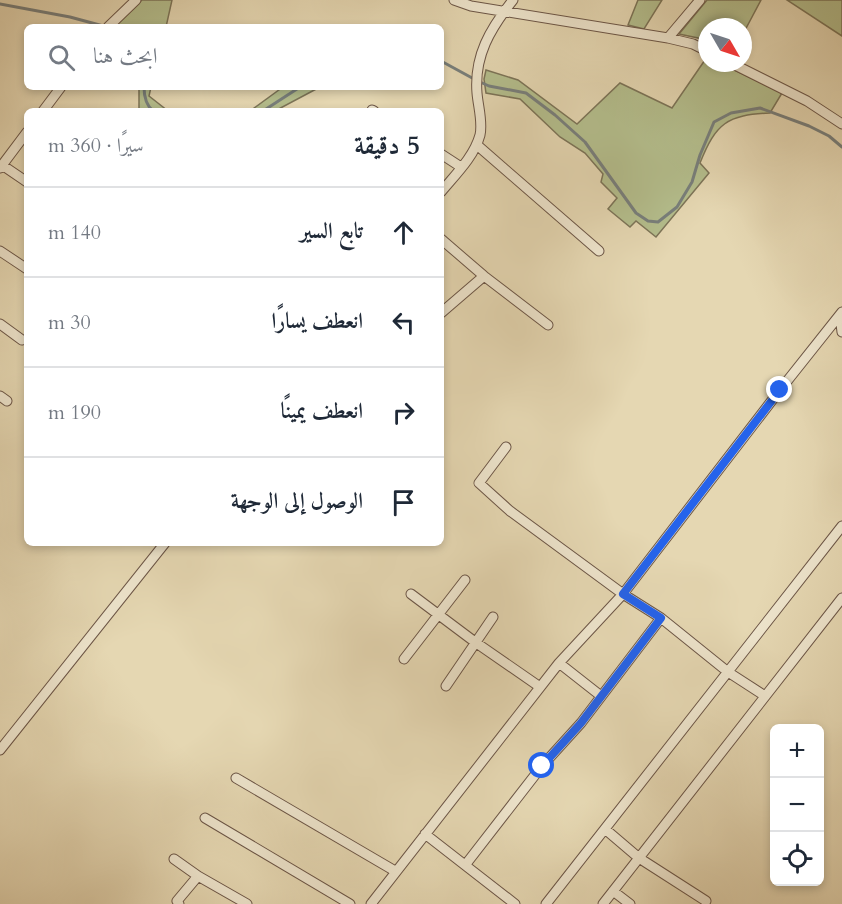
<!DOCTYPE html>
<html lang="ar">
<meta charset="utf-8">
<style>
:root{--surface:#fff;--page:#f2f2f3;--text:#1f2937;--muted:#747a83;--line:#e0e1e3}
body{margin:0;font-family:Cardo,Amiri,serif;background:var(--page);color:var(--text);direction:rtl}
.controls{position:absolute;right:18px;bottom:18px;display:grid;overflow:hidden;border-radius:9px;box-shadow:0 3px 9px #0003}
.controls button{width:54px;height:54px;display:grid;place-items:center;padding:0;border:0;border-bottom:2px solid var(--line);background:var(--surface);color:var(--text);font:30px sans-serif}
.compass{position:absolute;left:698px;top:18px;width:54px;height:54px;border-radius:50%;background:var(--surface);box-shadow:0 3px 9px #0003;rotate:129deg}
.stop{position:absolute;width:18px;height:18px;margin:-14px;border:4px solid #2563eb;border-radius:50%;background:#fff}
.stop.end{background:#2563eb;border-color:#fff;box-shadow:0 2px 6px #0008}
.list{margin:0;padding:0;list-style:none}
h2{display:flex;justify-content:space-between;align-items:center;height:78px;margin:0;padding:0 24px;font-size:26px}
h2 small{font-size:20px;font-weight:400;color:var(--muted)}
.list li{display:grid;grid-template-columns:39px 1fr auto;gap:18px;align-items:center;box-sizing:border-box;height:90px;padding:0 24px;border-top:2px solid var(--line)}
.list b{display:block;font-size:22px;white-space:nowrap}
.list em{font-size:20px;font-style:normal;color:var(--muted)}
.icon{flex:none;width:33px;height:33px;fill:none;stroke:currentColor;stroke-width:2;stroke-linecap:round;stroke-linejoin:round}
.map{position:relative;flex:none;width:842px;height:904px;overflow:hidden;direction:ltr}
.search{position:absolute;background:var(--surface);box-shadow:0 3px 9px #0003;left:24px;top:24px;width:420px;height:66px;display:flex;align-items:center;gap:15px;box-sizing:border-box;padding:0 21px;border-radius:9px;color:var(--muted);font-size:22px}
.panel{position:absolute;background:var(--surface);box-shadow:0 3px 9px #0003;left:24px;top:108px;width:420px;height:438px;border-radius:9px;direction:rtl}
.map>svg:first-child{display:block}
.green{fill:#b4be8d;stroke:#7c7458;stroke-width:1.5}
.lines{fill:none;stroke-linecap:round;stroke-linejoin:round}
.stream{stroke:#787f7c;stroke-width:3}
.street-casing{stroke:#6c5647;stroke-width:11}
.street{stroke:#eee5cd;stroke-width:9}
.route{stroke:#2563eb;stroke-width:8}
</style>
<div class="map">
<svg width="842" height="904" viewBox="0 0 842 904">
<rect width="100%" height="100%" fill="#e5d7b2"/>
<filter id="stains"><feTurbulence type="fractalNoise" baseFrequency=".00333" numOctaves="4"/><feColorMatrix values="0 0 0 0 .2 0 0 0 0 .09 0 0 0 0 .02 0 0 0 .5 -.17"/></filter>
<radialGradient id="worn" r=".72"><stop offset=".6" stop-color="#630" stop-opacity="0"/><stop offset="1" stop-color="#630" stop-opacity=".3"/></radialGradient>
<!-- green -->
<path class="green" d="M142,0H172L166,27H114Z
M638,0H662L644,29L628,25Z
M707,0H761L743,34V27H707V43L698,38L679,34Z
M787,0H842V36Z
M707,57V63H720L782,93L770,113C727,115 716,123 700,163L709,173L656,237L636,221L630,227L608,209L617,198L601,182L603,174L585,153L560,137L520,99L486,93L484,79L486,70L518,80L577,124L620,83L672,108Z
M139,87H151L149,96L168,111H139Z
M283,87H320L275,111H250Z"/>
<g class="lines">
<!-- stream -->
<path class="stream" d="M0,4L70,17L107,27
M441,61L474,79
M480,82L489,86L526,93L555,115L585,142L636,213L648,221L658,222L677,207L692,182L700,155L714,122L731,113L760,108L809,126L829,136L842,147
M144,87C144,96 146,105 153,111
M263,111L300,87"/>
<defs>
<path id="street" d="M454,0L471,6L668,38L693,44L707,51
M108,27L136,0
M668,38L700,0
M731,63L807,101L842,124
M372,110L374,111
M43,111L61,87
M477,145L599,251
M441,154L461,167
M2,165L27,182
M0,168L27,132
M441,192C455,175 474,157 480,135C483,122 478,106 477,93C474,56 490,29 513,0
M441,239L484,276L548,325
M0,251L27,269
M441,313L484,276
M840,315L842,332
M0,324L22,340
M0,396L7,401
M506,447L479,483L510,511L623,594L661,618L728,672L765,696
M411,594L475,642L540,687
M404,659L465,580
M559,663L601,696
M446,686L493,617
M0,750L165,543
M236,778L395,871
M205,818L350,904
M605,829L639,858L706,901
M425,834L515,904
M174,859L198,876
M466,864L542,766L581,723L661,618
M613,891L630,904
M179,904L177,901L198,876L247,904
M371,904L559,663L623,594L780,390L842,312
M546,904L842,526
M603,904L842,598"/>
</defs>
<!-- street casing -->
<use href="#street" class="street-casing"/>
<!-- street -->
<use href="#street" class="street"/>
</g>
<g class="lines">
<!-- route -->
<path class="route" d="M542,766L581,723L661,618L623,594L780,390"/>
</g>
<rect width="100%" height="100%" filter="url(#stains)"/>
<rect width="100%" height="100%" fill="url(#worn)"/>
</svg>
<div class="controls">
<button>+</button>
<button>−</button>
<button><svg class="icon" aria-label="locate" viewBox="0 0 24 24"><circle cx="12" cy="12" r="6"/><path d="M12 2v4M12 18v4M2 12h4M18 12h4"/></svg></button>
</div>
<svg class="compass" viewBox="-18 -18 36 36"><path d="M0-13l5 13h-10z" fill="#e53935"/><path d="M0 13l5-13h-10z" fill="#747a83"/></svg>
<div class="stop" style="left:542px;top:766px"></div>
<div class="stop end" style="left:780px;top:390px"></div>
<div class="search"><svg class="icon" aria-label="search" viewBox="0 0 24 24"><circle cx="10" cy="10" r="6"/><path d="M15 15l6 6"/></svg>ابحث هنا</div>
<section class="panel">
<h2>5 دقيقة<small>سيرًا · 360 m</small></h2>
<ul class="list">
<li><svg class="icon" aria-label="ahead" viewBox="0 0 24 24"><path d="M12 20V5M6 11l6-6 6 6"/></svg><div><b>تابع السير</b></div><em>140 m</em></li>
<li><svg class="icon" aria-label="left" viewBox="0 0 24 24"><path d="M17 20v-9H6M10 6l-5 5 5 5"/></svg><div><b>انعطف يسارًا</b></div><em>30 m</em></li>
<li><svg class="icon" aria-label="right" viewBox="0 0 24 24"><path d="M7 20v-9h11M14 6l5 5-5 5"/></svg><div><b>انعطف يمينًا</b></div><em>190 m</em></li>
<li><svg class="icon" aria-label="arrive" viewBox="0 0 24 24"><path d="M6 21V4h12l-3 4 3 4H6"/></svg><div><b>الوصول إلى الوجهة</b></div></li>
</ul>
</section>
</div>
